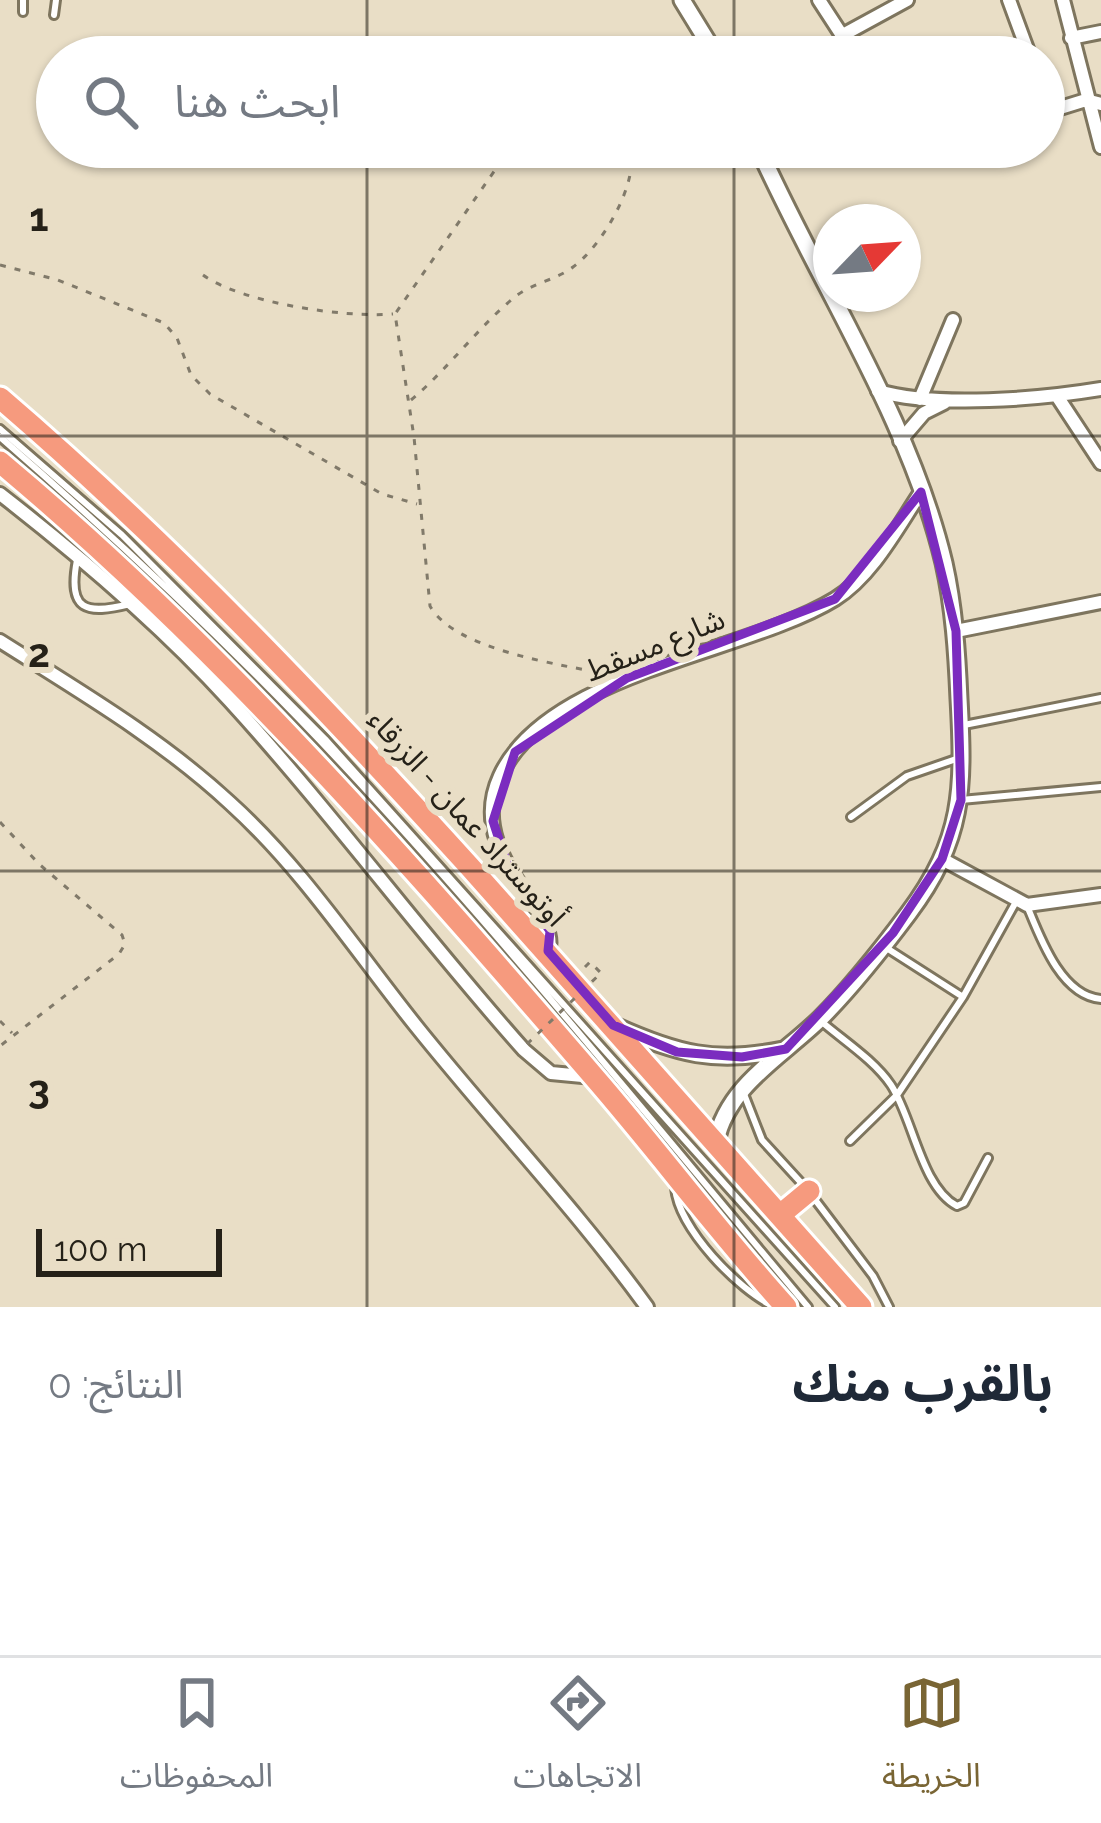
<!DOCTYPE html>
<html lang="ar">
<meta charset="utf-8">
<style>
:root{--surface:#fff;--page:#f2f2f3;--text:#1f2937;--muted:#747a83;--line:#e0e1e3;--accent:#796534}
body{margin:0;font-family:Raleway,"Noto Sans Arabic",sans-serif;background:var(--page);color:var(--text);direction:rtl}
.compass{position:absolute;left:813px;top:204px;width:108px;height:108px;border-radius:50%;background:var(--surface);box-shadow:0 3px 9px #0004;rotate:65deg}
.scale{position:absolute;left:36px;bottom:30px;width:186px;box-sizing:border-box;padding-left:12px;border:6px solid #252118;border-top:0;font-size:33px;line-height:42px;white-space:nowrap;color:#252118;-webkit-text-stroke:9px #e9dec6;paint-order:stroke}
.list{margin:0;padding:0;list-style:none}
h2{display:flex;justify-content:space-between;align-items:center;height:156px;margin:0;padding:0 48px;font-size:51px}
h2 small{font-size:39px;font-weight:400;color:var(--muted)}
.icon{flex:none;width:66px;height:66px;fill:none;stroke:currentColor;stroke-width:2;stroke-linecap:round;stroke-linejoin:round}
.map{position:relative;flex:none;width:1101px;height:1307px;overflow:hidden;direction:ltr}
.search{position:absolute;background:var(--surface);box-shadow:0 3px 9px #0004;left:36px;right:36px;top:36px;height:132px;display:flex;align-items:center;gap:30px;box-sizing:border-box;padding:0 42px;border-radius:66px;color:var(--muted);font-size:45px}
.sheet{height:348px;background:var(--surface)}
nav{display:flex;justify-content:space-around;align-items:center;box-sizing:border-box;height:168px;border-top:3px solid var(--line);background:var(--surface);font-size:33px;color:var(--muted)}
nav a{display:grid;justify-items:center;gap:6px}
nav .on{color:var(--accent)}
.map>svg:first-child{display:block}
.lines{fill:none;stroke-linecap:round;stroke-linejoin:round}
.service-casing{stroke:#7e755e;stroke-width:12}
.minor-casing{stroke:#7e755e;stroke-width:18}
.tertiary-casing{stroke:#7e755e;stroke-width:21}
.trunk-casing{stroke:#fff;stroke-width:27}
.path{stroke:#817a6a;stroke-width:3;stroke-dasharray:6 9;stroke-linecap:butt}
.service{stroke:#fff;stroke-width:6}
.minor{stroke:#fff;stroke-width:12}
.tertiary{stroke:#fff;stroke-width:15}
.trunk{stroke:#f69a7e;stroke-width:21}
.path-bridge{stroke:#817a6a;stroke-width:3;stroke-dasharray:6 9;stroke-linecap:butt}
.marked{fill:none;stroke:#7b2cbf;stroke-width:9;stroke-linejoin:round}
.grid{fill:none;stroke:#252118;stroke-width:3;stroke-opacity:0.55}
.labels{text-anchor:middle;stroke-width:12;stroke-linejoin:round;paint-order:stroke}
.street-label{font-size:30px;fill:#252118;stroke:#e9dec6}
.grid-label{font-size:39px;text-anchor:middle;font-weight:bold;fill:#252118;stroke:#e9dec6;stroke-width:12;stroke-linejoin:round;paint-order:stroke}
</style>
<div class="map">
<svg width="1101" height="1307" viewBox="0 0 1101 1307">
<rect width="100%" height="100%" fill="#e9dec6"/>
<g class="lines">
<defs>
<path id="service" d="M23,12V0
M54,15L56,0
M0,429L122,535L325,739L835,1307
M0,437C132,552 260,673 378,803C527,966 666,1138 808,1307
M77,560C67,611 86,615 130,604
M964,725L1101,698
M961,800L1101,787
M851,817L907,776L959,758
M1028,908C1041,940 1062,996 1101,999
M885,947L963,997
M822,1022C844,1041 874,1060 891,1085C913,1118 921,1187 957,1206L964,1203L988,1158
M744,1094L762,1140L805,1187
M850,1141L897,1095L963,997L1017,900
M675,1188C679,1229 738,1290 775,1307
M813,1197L873,1276L889,1307"/>
<path id="minor" d="M819,0L856,57
M1009,0L1030,57
M1063,0L1101,147
M841,36L907,0
M1071,38L1101,32
M1044,113L1086,100L1101,104
M933,147L950,156L973,147
M878,391C936,408 1041,399 1101,389
M1057,396L1101,463
M920,399L953,320
M900,441L924,413L944,403
M0,494C81,557 161,625 230,701C333,814 423,937 524,1050L551,1073L593,1077
M956,631L1101,602
M0,641C79,691 161,739 230,803C302,868 356,951 416,1026C492,1121 576,1209 647,1307
M942,859L1027,905L1101,895
M548,951C563,911 463,856 500,776C547,673 747,653 835,599C872,576 897,528 921,492"/>
<path id="tertiary" d="M682,0L717,57
M615,1026C677,1054 715,1064 783,1050
M716,1141C728,1085 781,1057 820,1019C852,987 881,950 908,914C964,839 964,789 959,699C957,653 954,608 944,563C910,419 818,282 758,147"/>
<path id="trunk" d="M0,398C169,543 320,702 469,866C600,1012 731,1159 861,1307
M0,462C219,645 408,861 594,1077C659,1152 719,1233 786,1307
M780,1215L809,1191"/>
</defs>
<!-- service casing -->
<use href="#service" class="service-casing"/>
<!-- minor casing -->
<use href="#minor" class="minor-casing"/>
<!-- tertiary casing -->
<use href="#tertiary" class="tertiary-casing"/>
<!-- trunk casing -->
<use href="#trunk" class="trunk-casing"/>
<!-- path -->
<path class="path" d="M511,147L395,314L414,437L430,606C454,650 562,665 608,674
M0,265L58,280L164,323L177,338L191,375L210,394L382,494L417,504
M203,275C242,303 345,318 393,314
M411,400C448,369 480,325 516,296C533,283 556,280 573,267C602,246 640,182 630,147
M0,822L39,864L122,935L125,944L119,954L0,1046
M585,967L590,962L601,973
M0,1021L12,1033"/>
<!-- service -->
<use href="#service" class="service"/>
<!-- minor -->
<use href="#minor" class="minor"/>
<!-- tertiary -->
<use href="#tertiary" class="tertiary"/>
<!-- trunk -->
<use href="#trunk" class="trunk"/>
<!-- path-bridge -->
<path class="path-bridge" d="M527,1044L601,973"/>
</g>
<!-- marked area -->
<path class="marked" d="M921,492L956,631L961,800L942,859L893,933L786,1049L742,1057L677,1052L613,1025L548,951L550,931L510,873L493,821L515,752L627,678L835,599Z"/>
<!-- grid -->
<path class="grid" d="M367,0V57M734,0V57M367,147V1307M734,147V1307M0,436H1101M0,871H1101"/>
<g class="labels">
<!-- street labels -->
<g class="street-label">
<text transform="translate(655 645) rotate(-22)" y="10">شارع مسقط</text>
<text transform="translate(467 818) rotate(48)" y="10">أوتوستراد عمان - الزرقاء</text>
</g>
</g>
<g class="grid-label">
<text x="39" y="231">1</text>
<text x="39" y="667">2</text>
<text x="39" y="1103">3</text>
</g>
</svg>
<svg class="compass" viewBox="-18 -18 36 36"><path d="M0-13l5 13h-10z" fill="#e53935"/><path d="M0 13l5-13h-10z" fill="#747a83"/></svg>
<div class="scale">100 m</div>
<div class="search"><svg class="icon" aria-label="search" viewBox="0 0 24 24"><circle cx="10" cy="10" r="6"/><path d="M15 15l6 6"/></svg>ابحث هنا</div>
</div>
<section class="sheet">
<h2>بالقرب منك<small>النتائج: 0</small></h2>
<ul class="list">
</ul>
</section>
<nav>
<a class="on"><svg class="icon" aria-label="map" viewBox="0 0 24 24"><path d="M3 6l6-2 6 2 6-2v14l-6 2-6-2-6 2zM9 4v14M15 6v14"/></svg>الخريطة</a>
<a><svg class="icon" aria-label="directions" viewBox="0 0 24 24"><path d="M12 3l9 9-9 9-9-9zM9 14v-3h6M13 9l2 2-2 2"/></svg>الاتجاهات</a>
<a><svg class="icon" aria-label="saved" viewBox="0 0 24 24"><path d="M7 4h10v16l-5-4-5 4z"/></svg>المحفوظات</a>
</nav>
